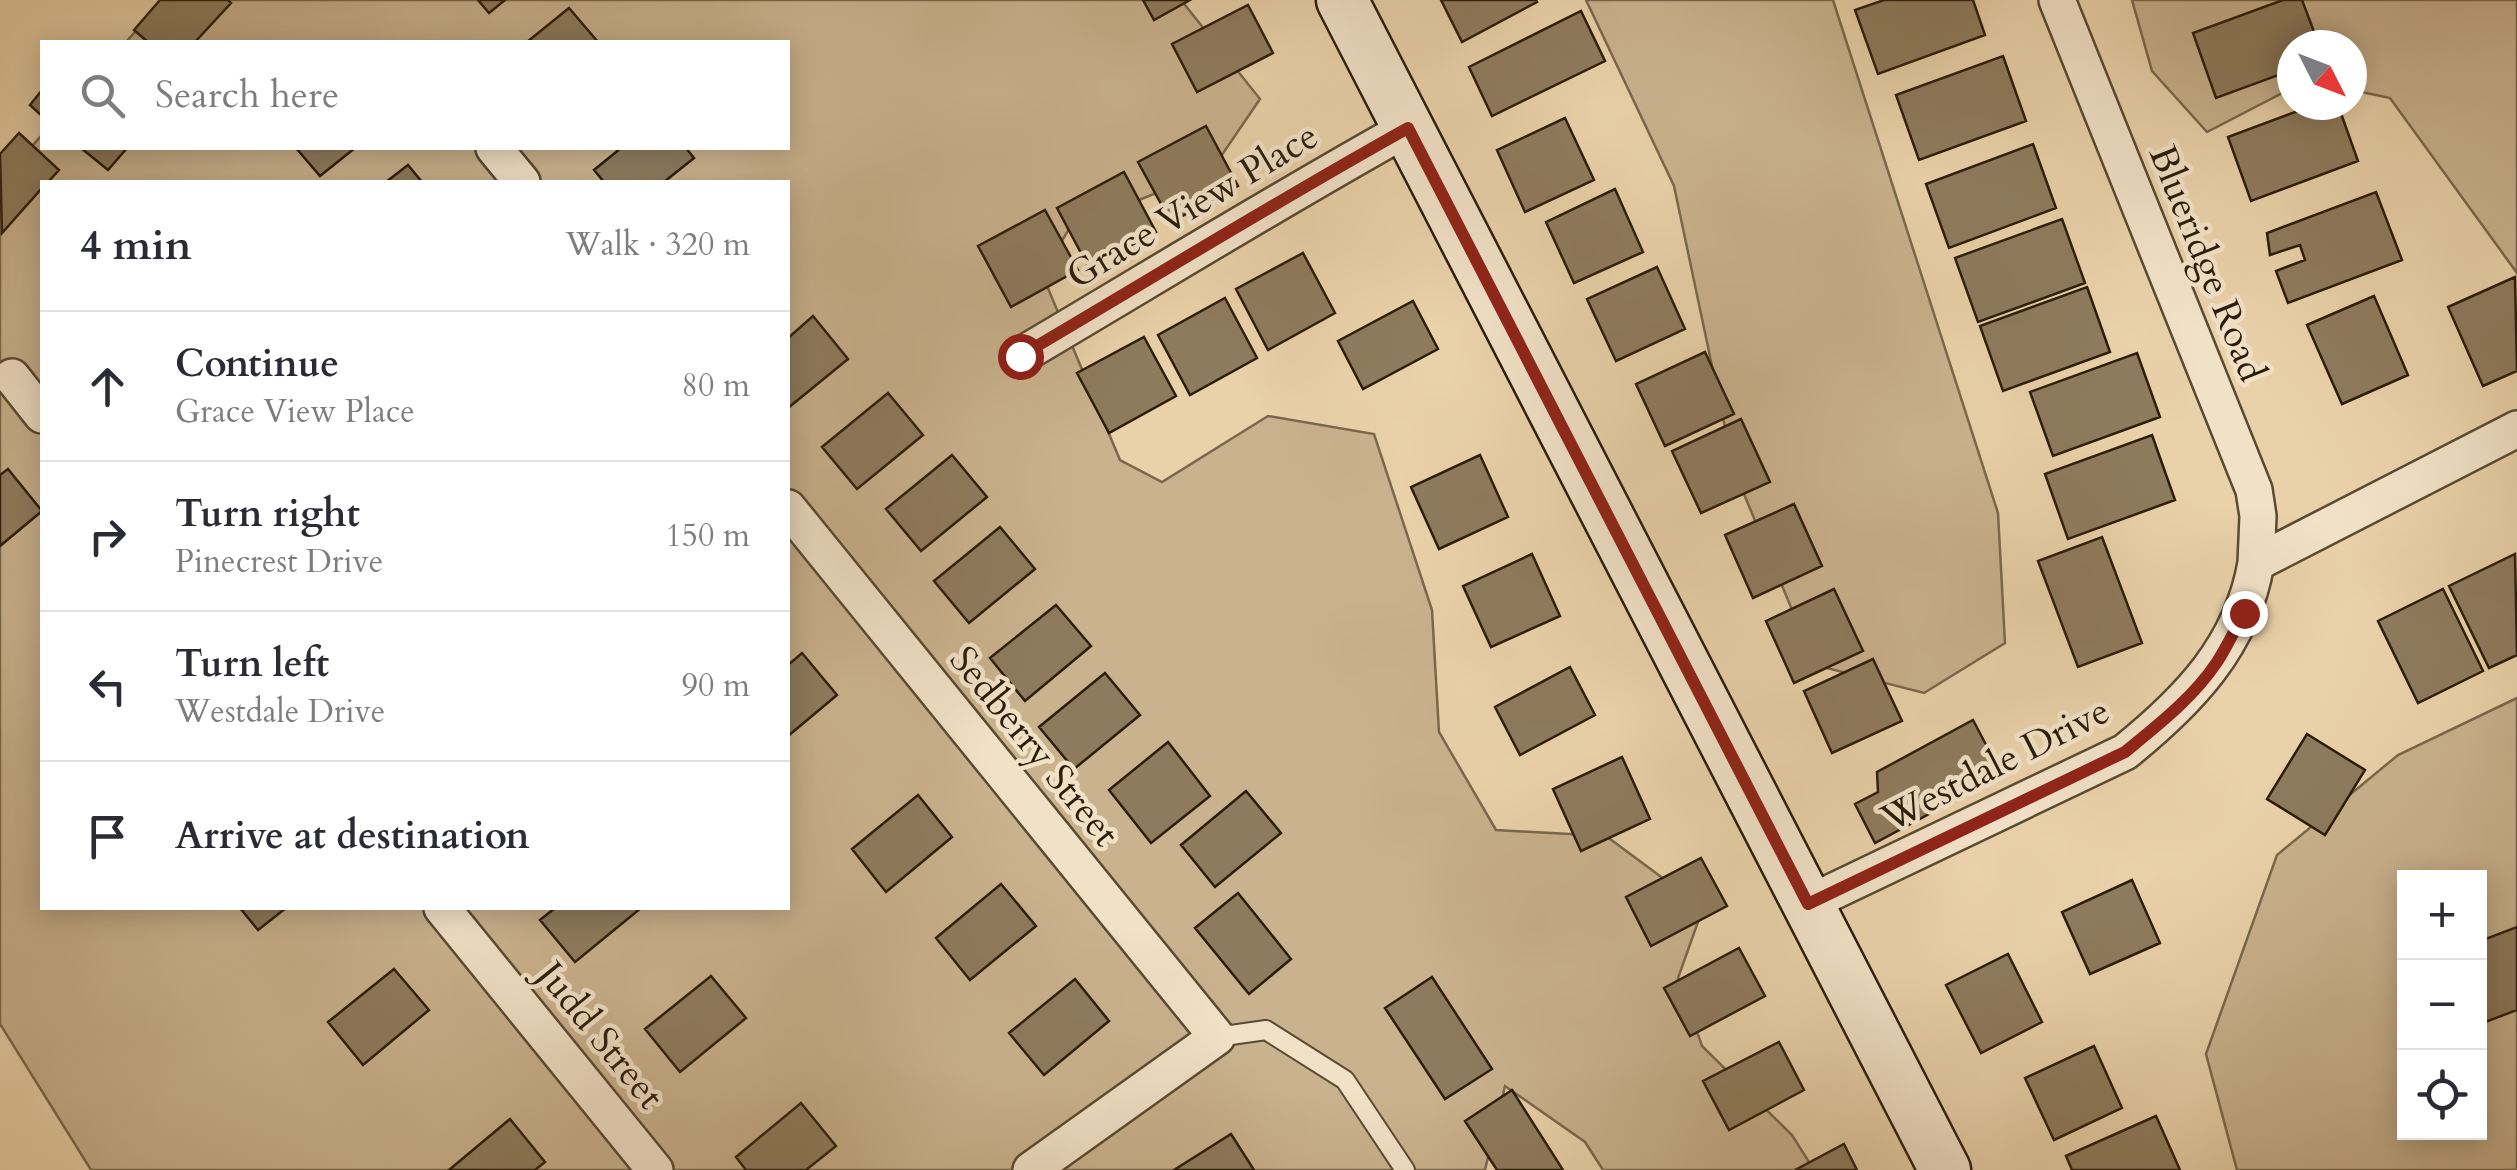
<!DOCTYPE html>
<meta charset="utf-8">
<style>
:root{--surface:#fff;--page:#f2f2f3;--text:#2b2b33;--muted:#7c7c81;--line:#e1e1e2}
body{margin:0;font-family:Cardo,serif;background:var(--page);color:var(--text)}
.controls{position:absolute;right:30px;bottom:30px;display:grid;overflow:hidden;border-radius:0px;box-shadow:0 5px 25px #0003}
.controls button{width:90px;height:90px;display:grid;place-items:center;padding:0;border:0;border-bottom:2px solid var(--line);background:var(--surface);color:var(--text);font:50px sans-serif}
.compass{position:absolute;left:2277px;top:30px;width:90px;height:90px;border-radius:50%;background:var(--surface);box-shadow:0 5px 25px #0003;rotate:132deg}
.stop{position:absolute;width:30px;height:30px;margin:-22px;border:8px solid #8f2418;border-radius:50%;background:#fff}
.stop.end{background:#8f2418;border-color:#fff;box-shadow:0 2px 10px #0008}
.list{margin:0;padding:0;list-style:none}
h2{display:flex;justify-content:space-between;align-items:center;height:130px;margin:0;padding:0 40px;font-size:42px}
h2 small{font-size:32px;font-weight:400;color:var(--muted)}
.list li{display:grid;grid-template-columns:65px 1fr auto;gap:30px;align-items:center;box-sizing:border-box;height:150px;padding:0 40px;border-top:2px solid var(--line)}
.list b{display:block;font-size:38px;white-space:nowrap}
.list p{margin:0;font-size:32px;white-space:nowrap;color:var(--muted)}
.list em{font-size:32px;font-style:normal;color:var(--muted)}
.icon{flex:none;width:55px;height:55px;fill:none;stroke:currentColor;stroke-width:2;stroke-linecap:round;stroke-linejoin:round}
.map{position:relative;flex:none;width:2517px;height:1170px;overflow:hidden}
.search{position:absolute;background:var(--surface);box-shadow:0 5px 25px #0003;left:40px;top:40px;width:750px;height:110px;display:flex;align-items:center;gap:25px;box-sizing:border-box;padding:0 35px;border-radius:0px;color:var(--muted);font-size:38px}
.panel{position:absolute;background:var(--surface);box-shadow:0 5px 25px #0003;left:40px;top:180px;width:750px;height:730px;border-radius:0px}
.map>svg:first-child{display:block}
.green{fill:#c9b28e;stroke:#7a684c;stroke-width:2.5;fill-rule:evenodd}
.building{fill:#8e7b5d;stroke:#2b1d0a;stroke-width:2.5}
.lines{fill:none;stroke-linecap:round;stroke-linejoin:round}
.lane-casing{stroke:#5a4a32;stroke-width:22}
.street-casing{stroke:#5a4a32;stroke-width:40}
.secondary-casing{stroke:#2b1d0a;stroke-width:55}
.lane{stroke:#f1e1c7;stroke-width:18}
.street{stroke:#f1e1c7;stroke-width:35}
.secondary{stroke:#f1e1c7;stroke-width:50}
.route{stroke:#8f2418;stroke-width:12}
.labels{text-anchor:middle;stroke-width:9;stroke-linejoin:round;paint-order:stroke}
.street-label{font-size:38px;fill:#2b1d0a;stroke:#f1e1c7}
</style>
<div class="map">
<svg width="2517" height="1170" viewBox="0 0 2517 1170">
<rect width="100%" height="100%" fill="#e9d1a9"/>
<filter id="stains"><feTurbulence type="fractalNoise" baseFrequency=".002" numOctaves="4"/><feColorMatrix values="0 0 0 0 .2 0 0 0 0 .09 0 0 0 0 .02 0 0 0 .5 -.17"/></filter>
<radialGradient id="worn" r=".72"><stop offset=".6" stop-color="#630" stop-opacity="0"/><stop offset="1" stop-color="#630" stop-opacity=".3"/></radialGradient>
<!-- green -->
<path class="green" d="M164,0H1181L1260,99L1211,171L1139,200L1075,219L1042,274L1120,460L1162,482L1268,416L1374,434L1432,610L1439,732L1496,830L1606,836L1703,908L1678,978L1702,1046L1792,1135L1814,1170H1603L1585,1142L1505,1086L1485,1170H91L0,1024V182L42,135V148H788V42H126ZM42,182H788V908H42Z
M1586,0H1833L1998,513L2005,643L1924,693L1815,665L1734,470L1674,186Z
M2132,0H2517V273L2390,98L2352,90V45H2292V88L2207,132L2152,71Z
M2517,698V1170H2237L2206,1054L2277,855L2398,755ZM2404,878H2480V1132H2404Z"/>
<!-- building -->
<path class="building" d="M160,0H228L231,3L195,42H148L134,30Z
M478,0H505L489,13Z
M1143,0H1190L1154,20Z
M1441,0H1536L1537,2L1462,42Z
M1884,0H1973L1985,35L1878,74L1855,10Z
M2283,0H2302L2319,45H2292V70L2216,98L2193,33Z
M1248,5L1273,53L1197,92L1172,44Z
M569,8L598,42H527Z
M1581,11L1605,61L1492,116L1469,67Z
M2003,56L2026,121L1919,160L1896,95Z
M42,90V116L30,105Z
M2314,105H2338L2358,161L2251,201L2228,137Z
M1565,118L1594,180L1525,212L1497,150Z
M1206,126L1238,186L1171,222L1138,162Z
M19,133L59,170L48,182H42V188L2,233L0,154Z
M2033,144L2056,208L1949,248L1926,184Z
M81,148H127L108,170Z
M296,148H355L320,176Z
M621,148H686L694,158L664,182H604L594,170Z
M408,165L422,182H386Z
M1124,172L1156,232L1089,268L1057,208Z
M1615,189L1643,252L1574,283L1546,222Z
M2376,192L2402,260L2288,303L2276,271L2305,260L2300,245L2270,255L2267,233Z
M1045,210L1078,270L1011,307L978,246Z
M2062,219L2085,283L1978,322L1955,258Z
M1303,253L1335,313L1268,350L1236,289Z
M1657,267L1685,329L1616,361L1587,299Z
M2515,277L2517,371L2483,386L2448,307Z
M2087,287L2110,352L2003,391L1980,326Z
M2374,296L2408,375L2342,404L2307,325Z
M1225,298L1257,358L1190,395L1158,335Z
M1413,301L1438,349L1363,389L1338,341Z
M813,316L848,359L788,408V338Z
M1144,337L1176,396L1109,433L1077,373Z
M1705,352L1734,414L1665,446L1636,384Z
M2137,353L2160,417L2053,456L2030,392Z
M888,393L923,435L857,489L822,447Z
M1741,419L1770,482L1701,513L1672,451Z
M2152,435L2175,500L2068,539L2045,474Z
M952,455L987,497L921,551L886,509Z
M1480,455L1508,517L1439,549L1411,487Z
M8,469L42,511L0,546V475Z
M1794,504L1822,566L1753,598L1725,535Z
M1000,527L1035,569L969,623L934,581Z
M2102,537L2142,643L2078,667L2038,561Z
M1532,554L1560,616L1491,647L1463,586Z
M2515,554L2517,655L2489,668L2449,586Z
M1834,589L1863,651L1794,683L1766,621Z
M2443,589L2483,671L2418,703L2378,621Z
M1056,605L1091,646L1025,701L990,658Z
M802,653L837,695L788,736V665Z
M1873,659L1902,721L1832,753L1804,691Z
M1570,667L1595,715L1520,755L1495,707Z
M1105,673L1140,715L1074,769L1039,727Z
M1973,720L1994,760L1962,777L1970,792L1875,843L1855,804L1878,792L1877,772Z
M2307,734L2365,770L2325,835L2267,799Z
M1168,742L1210,796L1151,843L1109,790Z
M1622,757L1650,819L1581,851L1553,789Z
M1246,791L1281,833L1215,887L1181,845Z
M918,795L952,837L886,892L852,849Z
M1701,858L1727,906L1651,946L1626,897Z
M2132,880L2160,943L2090,974L2062,912Z
M1001,884L1036,926L970,980L936,938Z
M1238,893L1291,959L1249,994L1195,928Z
M240,908H286L258,930Z
M555,908H641L575,962L540,920Z
M2517,927V1010L2480,1024V941Z
M1739,948L1765,996L1690,1036L1664,988Z
M2008,954L2042,1022L1981,1053L1946,985Z
M394,969L429,1010L363,1065L328,1022Z
M711,976L746,1018L680,1072L645,1029Z
M1432,977L1492,1069L1445,1099L1385,1008Z
M1075,979L1109,1021L1044,1075L1009,1033Z
M1779,1042L1804,1090L1729,1130L1703,1081Z
M2094,1046L2122,1108L2054,1140L2025,1078Z
M1512,1090L1563,1170H1497L1465,1121Z
M801,1103L836,1146L806,1170H746L736,1157Z
M2156,1116L2180,1170H2072L2066,1156Z
M510,1119L545,1162L535,1170H449Z
M1231,1134L1254,1170H1174Z
M1844,1144L1857,1170H1795Z"/>
<g class="lines">
<defs>
<path id="lane" d="M1217,1037L1266,1030L1345,1080L1405,1170"/>
<path id="street" d="M2057,0L2254,490L2258,516L2256,563
M494,148L522,182
M1020,356C1149,280 1277,201 1408,128
M12,377L42,415
M788,508L1217,1037L1031,1170
M1807,904L2125,752C2188,701 2242,646 2256,563L2517,429
M442,908L655,1170"/>
<path id="secondary" d="M1342,0L1945,1170"/>
</defs>
<!-- lane casing -->
<use href="#lane" class="lane-casing"/>
<!-- street casing -->
<use href="#street" class="street-casing"/>
<!-- secondary casing -->
<use href="#secondary" class="secondary-casing"/>
<!-- lane -->
<use href="#lane" class="lane"/>
<!-- street -->
<use href="#street" class="street"/>
<!-- secondary -->
<use href="#secondary" class="secondary"/>
</g>
<g class="lines">
<!-- route -->
<path class="route" d="M1020,356C1149,280 1277,201 1408,128L1808,904L2125,752C2158,725 2193,698 2217,662C2227,647 2235,629 2244,613"/>
</g>
<g class="labels">
<!-- street labels -->
<g class="street-label">
<text transform="translate(1192 205) rotate(-31)" y="13">Grace View Place</text>
<text transform="translate(2208 263) rotate(68)" y="13">Blueridge Road</text>
<text transform="translate(1035 746) rotate(51)" y="13">Sedberry Street</text>
<text transform="translate(1995 764) rotate(-27)" y="13">Westdale Drive</text>
<text transform="translate(601 1035) rotate(51)" y="13">Judd Street</text>
</g>
</g>
<rect width="100%" height="100%" filter="url(#stains)"/>
<rect width="100%" height="100%" fill="url(#worn)"/>
</svg>
<div class="controls">
<button>+</button>
<button>−</button>
<button><svg class="icon" aria-label="locate" viewBox="0 0 24 24"><circle cx="12" cy="12" r="6"/><path d="M12 2v4M12 18v4M2 12h4M18 12h4"/></svg></button>
</div>
<svg class="compass" viewBox="-18 -18 36 36"><path d="M0-13l5 13h-10z" fill="#e53935"/><path d="M0 13l5-13h-10z" fill="#7c7c81"/></svg>
<div class="stop" style="left:1020px;top:356px"></div>
<div class="stop end" style="left:2244px;top:613px"></div>
<div class="search"><svg class="icon" aria-label="search" viewBox="0 0 24 24"><circle cx="10" cy="10" r="6"/><path d="M15 15l6 6"/></svg>Search here</div>
<section class="panel">
<h2>4 min<small>Walk · 320 m</small></h2>
<ul class="list">
<li><svg class="icon" aria-label="ahead" viewBox="0 0 24 24"><path d="M12 20V5M6 11l6-6 6 6"/></svg><div><b>Continue</b><p>Grace View Place</p></div><em>80 m</em></li>
<li><svg class="icon" aria-label="right" viewBox="0 0 24 24"><path d="M7 20v-9h11M14 6l5 5-5 5"/></svg><div><b>Turn right</b><p>Pinecrest Drive</p></div><em>150 m</em></li>
<li><svg class="icon" aria-label="left" viewBox="0 0 24 24"><path d="M17 20v-9H6M10 6l-5 5 5 5"/></svg><div><b>Turn left</b><p>Westdale Drive</p></div><em>90 m</em></li>
<li><svg class="icon" aria-label="arrive" viewBox="0 0 24 24"><path d="M6 21V4h12l-3 4 3 4H6"/></svg><div><b>Arrive at destination</b></div></li>
</ul>
</section>
</div>
